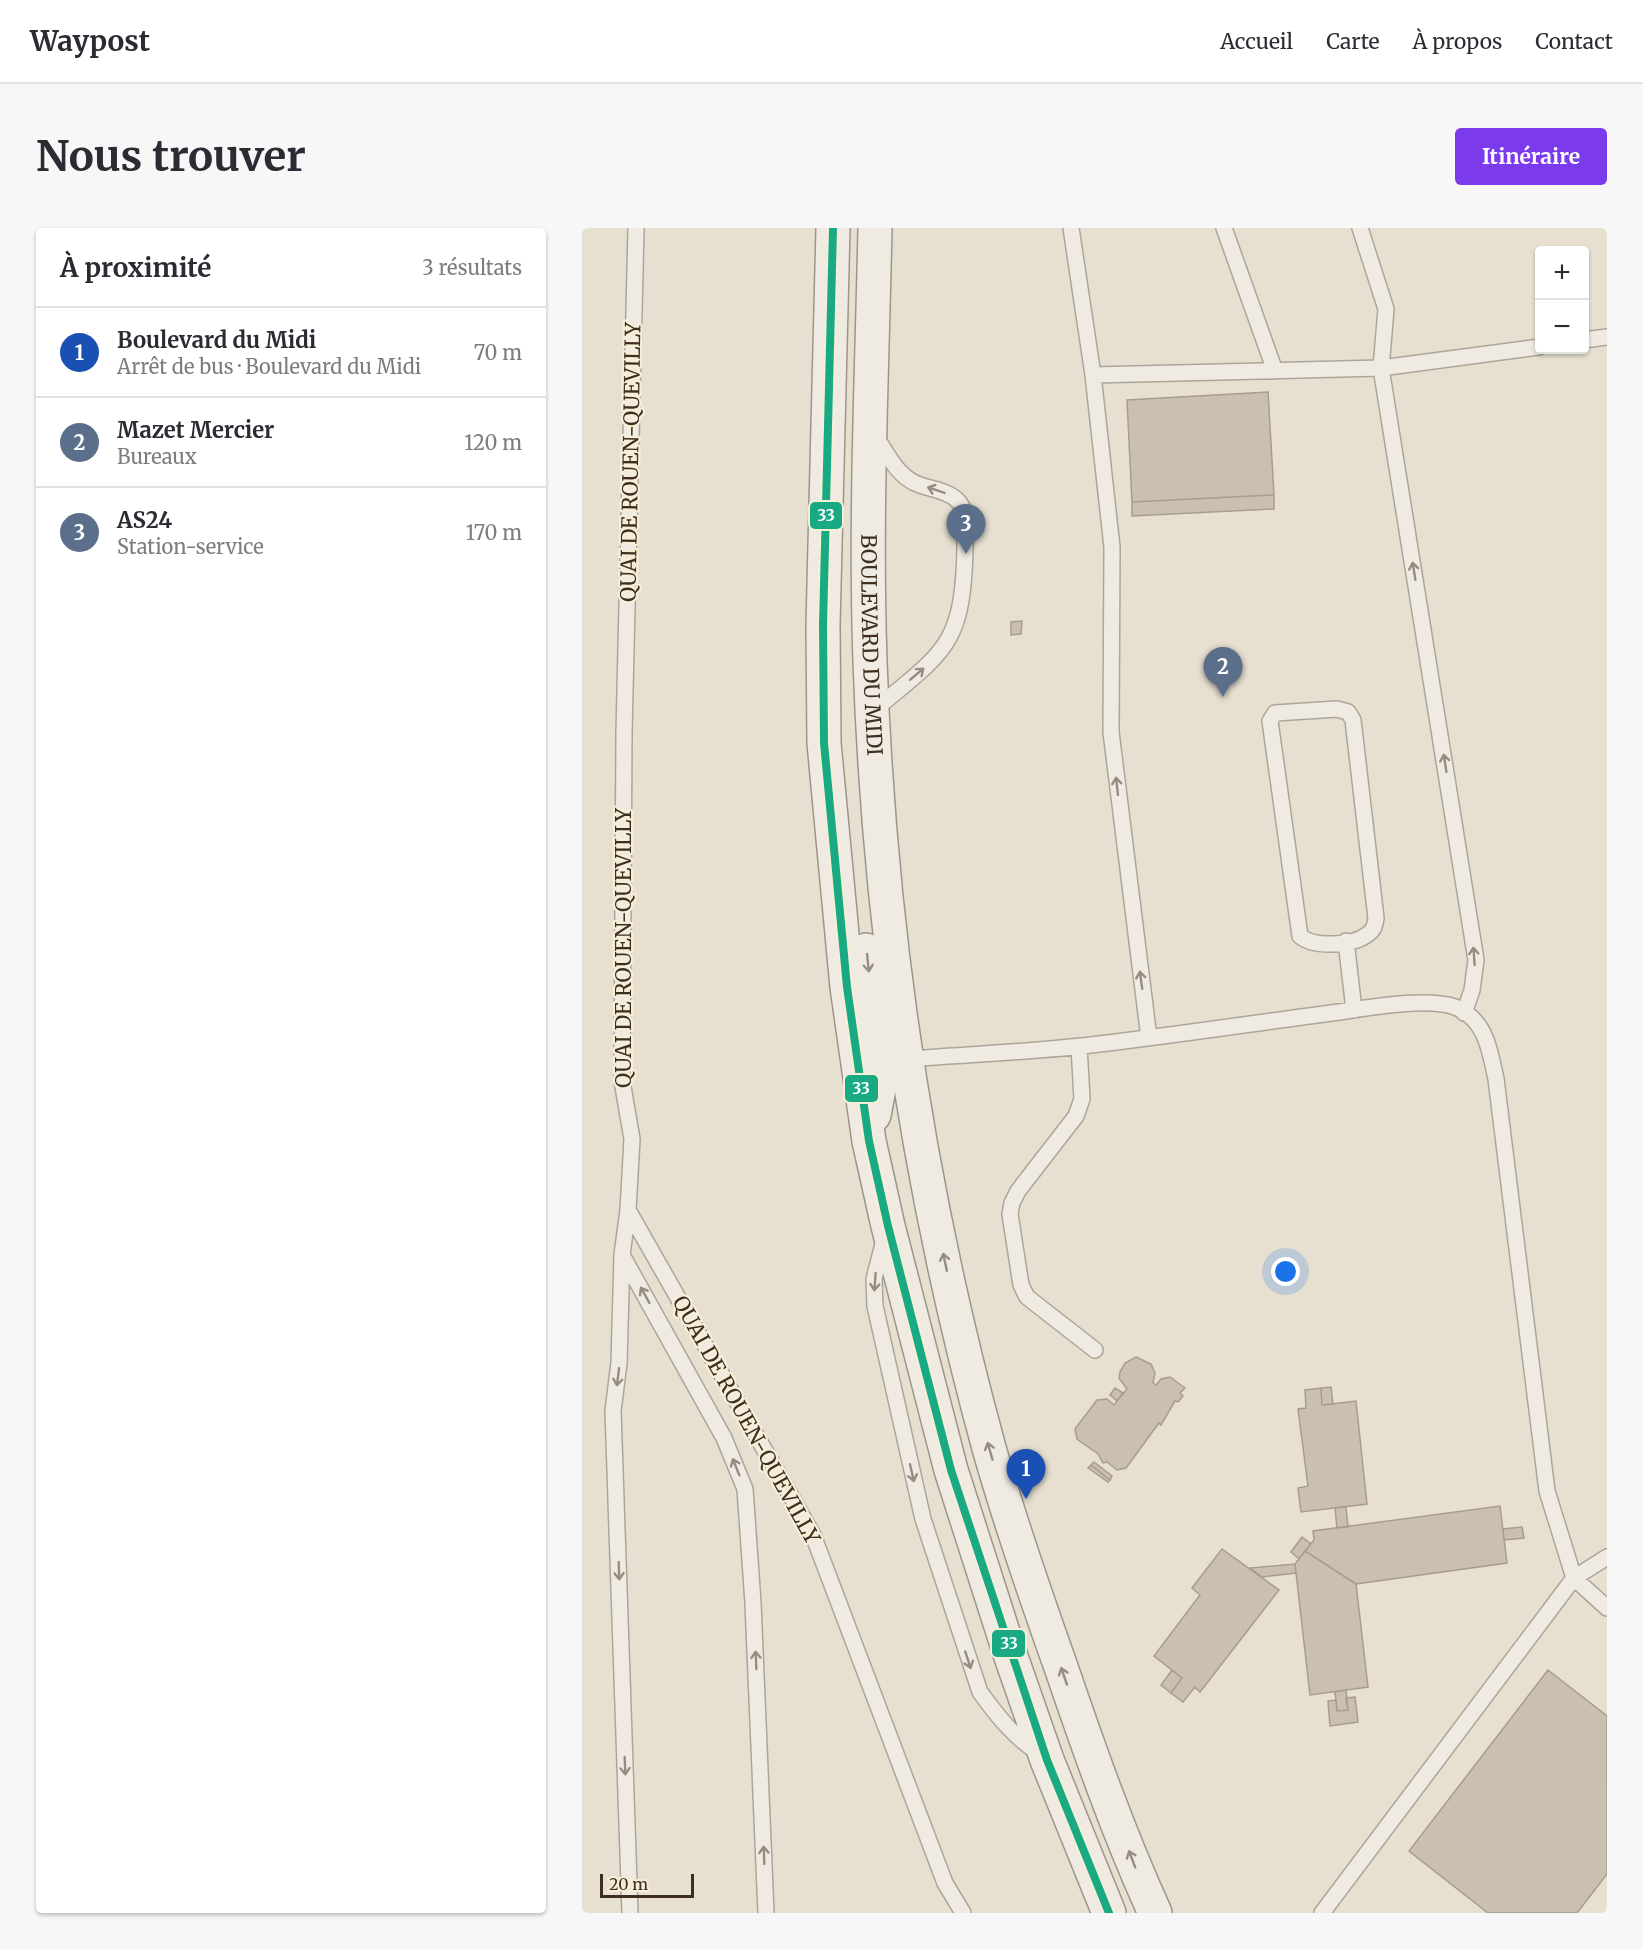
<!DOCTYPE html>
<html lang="fr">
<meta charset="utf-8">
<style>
:root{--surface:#fff;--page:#f7f7f7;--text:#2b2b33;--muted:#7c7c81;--line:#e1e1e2;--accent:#7c3aed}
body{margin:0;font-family:Merriweather,serif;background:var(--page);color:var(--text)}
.controls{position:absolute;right:18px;top:18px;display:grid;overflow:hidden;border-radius:6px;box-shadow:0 2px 4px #0004}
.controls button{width:54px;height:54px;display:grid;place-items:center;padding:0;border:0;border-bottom:2px solid var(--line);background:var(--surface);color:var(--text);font:30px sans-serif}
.scale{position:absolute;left:18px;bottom:15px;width:94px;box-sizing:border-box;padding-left:6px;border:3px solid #3d2e20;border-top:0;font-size:16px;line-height:21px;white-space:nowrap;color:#3d2e20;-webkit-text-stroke:4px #f7eed8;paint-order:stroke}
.you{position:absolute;left:704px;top:1044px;width:21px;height:21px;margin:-15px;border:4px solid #fff;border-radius:50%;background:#1a73e8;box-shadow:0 0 0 9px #1a73e833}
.badge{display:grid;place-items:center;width:39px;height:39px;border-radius:50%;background:var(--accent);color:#fff;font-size:20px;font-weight:700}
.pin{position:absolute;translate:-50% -50px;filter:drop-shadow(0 2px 3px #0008)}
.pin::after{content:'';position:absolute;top:32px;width:21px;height:18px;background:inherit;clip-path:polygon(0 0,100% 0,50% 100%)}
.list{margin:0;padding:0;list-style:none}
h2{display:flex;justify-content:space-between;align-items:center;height:78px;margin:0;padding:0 24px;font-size:26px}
h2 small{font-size:20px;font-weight:400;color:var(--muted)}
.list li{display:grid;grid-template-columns:39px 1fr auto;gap:18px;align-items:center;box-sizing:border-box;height:90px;padding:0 24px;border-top:2px solid var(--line)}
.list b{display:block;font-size:22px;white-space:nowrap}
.list p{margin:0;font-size:20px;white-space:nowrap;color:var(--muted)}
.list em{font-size:20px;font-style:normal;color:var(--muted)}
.map{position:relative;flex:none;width:1025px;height:1685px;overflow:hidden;border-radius:6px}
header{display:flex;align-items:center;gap:36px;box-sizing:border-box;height:84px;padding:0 30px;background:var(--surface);border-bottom:2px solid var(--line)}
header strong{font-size:28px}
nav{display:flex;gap:33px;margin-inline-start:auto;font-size:21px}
.intro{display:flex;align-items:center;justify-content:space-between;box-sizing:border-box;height:144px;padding:0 36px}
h1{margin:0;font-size:42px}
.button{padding:15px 27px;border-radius:6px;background:var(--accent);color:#fff;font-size:21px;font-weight:700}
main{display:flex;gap:36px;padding:0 36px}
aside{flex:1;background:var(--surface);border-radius:6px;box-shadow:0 2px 4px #0004}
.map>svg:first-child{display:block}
.building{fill:#cbbfb2;stroke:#a89c90;stroke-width:1.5}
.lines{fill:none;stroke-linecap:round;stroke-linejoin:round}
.service-casing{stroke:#ada599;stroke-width:18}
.secondary-casing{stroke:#9c958a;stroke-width:36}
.service{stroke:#efebe3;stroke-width:15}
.secondary{stroke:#efebe3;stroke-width:33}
.bus-1-casing{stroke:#f7eed8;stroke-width:12}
.bus-1{stroke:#19aa83;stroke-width:8}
.oneway{stroke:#968c82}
.labels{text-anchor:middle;stroke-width:4.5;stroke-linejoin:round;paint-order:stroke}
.street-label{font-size:21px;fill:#3d2e20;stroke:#f7eed8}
.line-badge{stroke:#f7eed8;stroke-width:2}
.badge-label{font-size:16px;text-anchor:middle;font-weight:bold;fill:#fff}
</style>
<header>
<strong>Waypost</strong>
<nav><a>Accueil</a><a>Carte</a><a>À propos</a><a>Contact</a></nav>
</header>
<div class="intro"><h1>Nous trouver</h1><a class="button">Itinéraire</a></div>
<main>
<aside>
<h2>À proximité<small>3 résultats</small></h2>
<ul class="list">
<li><span class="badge" style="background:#1a4fb4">1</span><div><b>Boulevard du Midi</b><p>Arrêt de bus · Boulevard du Midi</p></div><em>70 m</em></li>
<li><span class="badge" style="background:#5c6f8a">2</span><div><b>Mazet Mercier</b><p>Bureaux</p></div><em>120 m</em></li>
<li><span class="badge" style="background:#5c6f8a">3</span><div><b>AS24</b><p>Station-service</p></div><em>170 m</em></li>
</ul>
</aside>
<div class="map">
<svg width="1025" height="1685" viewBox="0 0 1025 1685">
<rect width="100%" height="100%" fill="#e7e0d1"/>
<!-- building -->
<path class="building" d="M686,164L692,267L550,274L545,172Z
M692,267V281L550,288V274Z
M440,393L439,406L429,407V394Z
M554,1129L569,1136L573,1145L571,1155L574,1157L579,1151L588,1149L603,1160L598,1165L601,1168L596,1174L593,1173L579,1197L577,1195L544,1240L535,1242L525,1234L521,1235L516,1226L495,1211L493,1201L515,1172L525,1171L532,1177L535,1173L545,1161L537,1150L538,1144L543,1135Z
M749,1159L751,1176L740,1177L739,1160Z
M533,1160L541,1165L535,1173L528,1167Z
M739,1160L740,1177L774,1173L785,1276L719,1284L716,1260L726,1258L716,1181L724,1180L723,1162Z
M512,1234L530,1248L528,1252L509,1237Z
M509,1237L528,1252L526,1254L506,1240Z
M918,1278L925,1335L774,1356L723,1323L732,1312L731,1303Z
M764,1279L766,1299L755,1300L753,1280Z
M940,1299L942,1310L922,1312L921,1301Z
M720,1309L729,1316L717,1331L709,1324Z
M640,1321L697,1362L618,1464L613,1459L601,1474L589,1465L600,1450L572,1428L618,1367L610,1360Z
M723,1323L774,1356L786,1459L728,1467L713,1336Z
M713,1336L714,1345L680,1349L668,1340Z
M590,1442L600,1450L589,1465L579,1457Z
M966,1442L1025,1488V1646L995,1685H906L827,1623Z
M764,1462L766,1482L755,1483L753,1464Z
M773,1469L776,1494L748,1498L746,1473L754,1472L755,1483L766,1482L764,1470Z"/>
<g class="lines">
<defs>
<path id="service" d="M54,0L42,505L40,853L50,911L46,982L231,1307L363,1655L381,1685
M489,0L511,147L530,319L529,504L567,810
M642,0L693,143
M778,0L804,81L799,140L894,732L890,762L882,785
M1002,112L1025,109
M511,147L799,140L957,119
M755,481L766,484L771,492L794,690C793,697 792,702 786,706C771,718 732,720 718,708L688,493L693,485Z
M290,484C362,423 381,420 383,320C383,305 387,283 375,272C365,262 346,261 333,255C314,246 304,224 293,207
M764,713L772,782
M497,818L500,871L494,888L436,963L430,975L428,986L439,1057L445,1069L513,1122
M327,831C390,826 454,824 517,816C592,807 667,796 742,786C775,782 843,768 873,779C904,791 908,823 914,851L965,1263L992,1350L1025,1380
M46,982L40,1027L142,1210L163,1261L171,1375L184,1685
M302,1012L292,1051L293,1078L341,1291L398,1464C416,1489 432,1509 458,1526
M40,1027L37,1135L31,1183L48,1685
M740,1685L992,1350L1025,1329"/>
<g id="secondary">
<path d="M251,0L241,397L242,515L265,759L287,913L306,998L369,1242L427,1423L465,1532L527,1685"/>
<path id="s1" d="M293,0C290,144 283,289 288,433C297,697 337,965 407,1220C428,1295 454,1369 480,1442C508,1524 537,1606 573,1685"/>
<path d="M284,722L302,835L292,887"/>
</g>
</defs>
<!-- service casing -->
<use href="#service" class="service-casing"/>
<!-- secondary casing -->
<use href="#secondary" class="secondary-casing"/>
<!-- service -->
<use href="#service" class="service"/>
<!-- secondary -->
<use href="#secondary" class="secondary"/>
<defs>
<path id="bus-1" d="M251,0L241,397L242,515L265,759L287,913L306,998L369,1242L465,1532L527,1685"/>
</defs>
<!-- bus-1 casing -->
<use href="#bus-1" class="bus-1-casing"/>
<!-- bus-1 -->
<use href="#bus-1" class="bus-1"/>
</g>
<!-- one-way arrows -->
<defs><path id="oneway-shaft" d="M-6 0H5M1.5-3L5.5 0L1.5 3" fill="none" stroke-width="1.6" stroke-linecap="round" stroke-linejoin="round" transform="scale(1.5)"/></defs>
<g class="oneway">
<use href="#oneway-shaft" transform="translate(354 262) rotate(-161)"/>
<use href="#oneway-shaft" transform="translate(832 343) rotate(-99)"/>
<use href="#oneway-shaft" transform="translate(335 446) rotate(-40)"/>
<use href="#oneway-shaft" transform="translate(863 535) rotate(-99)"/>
<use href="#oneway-shaft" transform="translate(535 558) rotate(-96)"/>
<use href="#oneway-shaft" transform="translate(892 728) rotate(-94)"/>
<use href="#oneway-shaft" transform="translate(286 735) rotate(84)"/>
<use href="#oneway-shaft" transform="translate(559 752) rotate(-98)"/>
<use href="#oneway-shaft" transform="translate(363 1034) rotate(-102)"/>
<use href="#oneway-shaft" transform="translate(293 1054) rotate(94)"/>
<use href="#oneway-shaft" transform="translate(63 1067) rotate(-119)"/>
<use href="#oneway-shaft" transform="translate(36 1149) rotate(97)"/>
<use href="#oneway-shaft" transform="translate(408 1223) rotate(-106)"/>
<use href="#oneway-shaft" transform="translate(154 1239) rotate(-112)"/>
<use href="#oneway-shaft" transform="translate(330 1245) rotate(77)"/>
<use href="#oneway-shaft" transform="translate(37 1343) rotate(88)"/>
<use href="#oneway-shaft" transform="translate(174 1432) rotate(-92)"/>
<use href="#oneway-shaft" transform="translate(386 1432) rotate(72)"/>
<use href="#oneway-shaft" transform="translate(482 1448) rotate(-109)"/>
<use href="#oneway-shaft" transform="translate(43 1538) rotate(88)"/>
<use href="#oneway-shaft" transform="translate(182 1627) rotate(-92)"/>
<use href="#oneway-shaft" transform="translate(550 1631) rotate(-111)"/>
</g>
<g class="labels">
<!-- street labels -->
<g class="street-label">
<text transform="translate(49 234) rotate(-89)" y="7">QUAI DE ROUEN-QUEVILLY</text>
<text dy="7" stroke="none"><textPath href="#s1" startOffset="417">BOULEVARD DU MIDI</textPath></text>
<text transform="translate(42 720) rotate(-90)" y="7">QUAI DE ROUEN-QUEVILLY</text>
<text transform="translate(164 1192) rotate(61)" y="7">QUAI DE ROUEN-QUEVILLY</text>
</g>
</g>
<g class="line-badge">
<rect x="227" y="273" width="34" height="29" rx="6" fill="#19aa83"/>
<rect x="262" y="846" width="35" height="29" rx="6" fill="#19aa83"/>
<rect x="409" y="1401" width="35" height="29" rx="6" fill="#19aa83"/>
</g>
<g class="badge-label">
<text x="244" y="293">33</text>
<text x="279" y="866">33</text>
<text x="427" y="1421">33</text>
</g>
</svg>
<div class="controls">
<button>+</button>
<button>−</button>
</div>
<div class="scale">20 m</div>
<div class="you"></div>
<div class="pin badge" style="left:444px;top:1271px;background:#1a4fb4">1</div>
<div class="pin badge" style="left:641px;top:469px;background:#5c6f8a">2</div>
<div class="pin badge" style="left:384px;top:326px;background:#5c6f8a">3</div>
</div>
</main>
